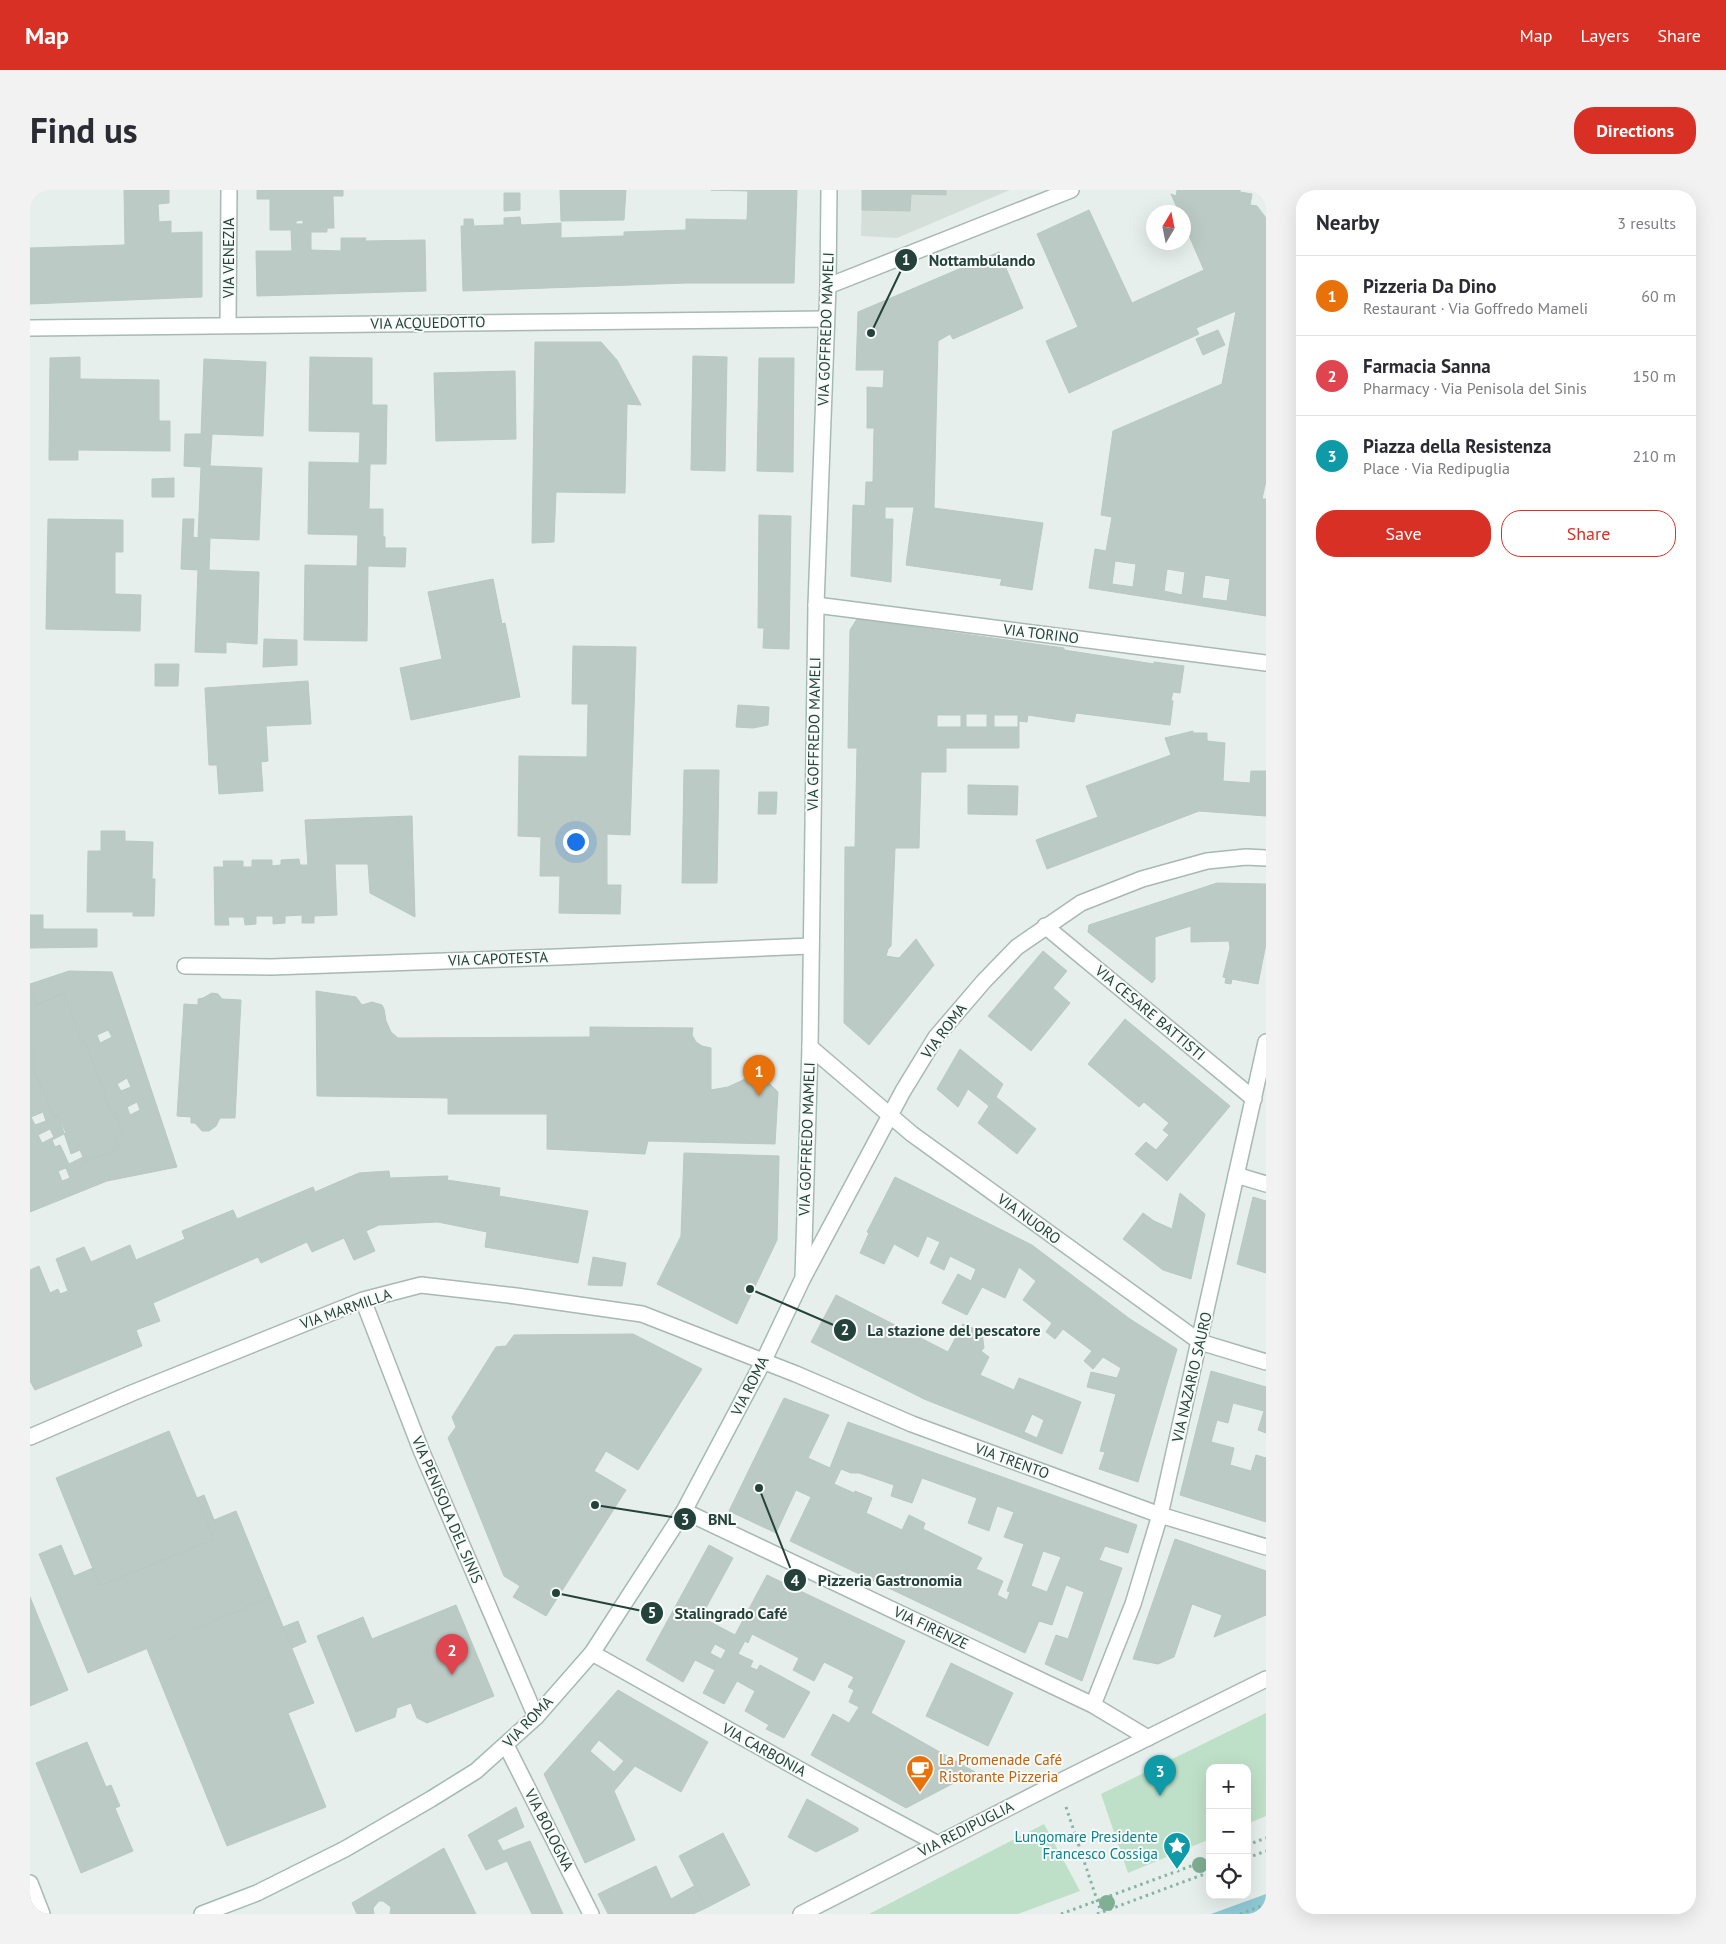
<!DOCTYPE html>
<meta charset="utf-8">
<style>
:root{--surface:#fff;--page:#f2f2f3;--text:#2b2b33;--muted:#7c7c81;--line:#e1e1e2;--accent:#d93025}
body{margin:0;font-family:"PT Sans",sans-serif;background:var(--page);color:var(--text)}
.controls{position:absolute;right:15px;bottom:15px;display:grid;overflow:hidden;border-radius:10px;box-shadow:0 5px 20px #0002}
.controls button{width:45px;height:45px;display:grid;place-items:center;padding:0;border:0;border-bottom:1px solid var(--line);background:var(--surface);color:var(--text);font:25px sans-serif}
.compass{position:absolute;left:1116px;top:15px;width:45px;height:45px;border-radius:50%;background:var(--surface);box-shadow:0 5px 20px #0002;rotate:10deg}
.you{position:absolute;left:545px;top:651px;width:18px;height:18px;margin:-12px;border:4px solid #fff;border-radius:50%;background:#1a73e8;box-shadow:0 0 0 8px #1a73e833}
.badge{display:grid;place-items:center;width:32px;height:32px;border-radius:50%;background:var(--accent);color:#fff;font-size:16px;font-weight:700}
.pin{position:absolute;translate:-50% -41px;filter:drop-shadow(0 1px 2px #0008)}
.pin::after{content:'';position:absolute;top:26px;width:18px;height:15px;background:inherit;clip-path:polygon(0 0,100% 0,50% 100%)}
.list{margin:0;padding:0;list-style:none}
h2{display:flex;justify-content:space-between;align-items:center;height:65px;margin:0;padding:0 20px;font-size:21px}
h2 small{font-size:16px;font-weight:400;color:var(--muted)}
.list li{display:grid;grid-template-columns:32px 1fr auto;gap:15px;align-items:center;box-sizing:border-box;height:80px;padding:0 20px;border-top:1px solid var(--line)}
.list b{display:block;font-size:19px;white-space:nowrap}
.list p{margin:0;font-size:16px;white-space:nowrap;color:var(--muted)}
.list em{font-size:16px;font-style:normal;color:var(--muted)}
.actions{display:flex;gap:10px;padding:15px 20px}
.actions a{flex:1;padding:11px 0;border:1px solid var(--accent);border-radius:20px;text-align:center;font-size:18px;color:var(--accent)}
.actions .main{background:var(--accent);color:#fff}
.icon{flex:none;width:28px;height:28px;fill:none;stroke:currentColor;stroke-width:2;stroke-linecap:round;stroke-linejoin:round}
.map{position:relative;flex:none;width:1236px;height:1724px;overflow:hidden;border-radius:20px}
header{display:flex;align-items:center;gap:30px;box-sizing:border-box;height:70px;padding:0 25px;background:var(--accent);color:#fff}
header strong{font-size:24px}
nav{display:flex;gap:28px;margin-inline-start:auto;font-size:18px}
.intro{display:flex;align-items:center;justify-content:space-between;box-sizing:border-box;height:120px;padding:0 30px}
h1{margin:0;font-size:35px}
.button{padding:12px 22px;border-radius:20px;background:var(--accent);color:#fff;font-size:18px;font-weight:700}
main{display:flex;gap:30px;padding:0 30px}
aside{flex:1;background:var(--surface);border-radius:20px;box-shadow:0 5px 20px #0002}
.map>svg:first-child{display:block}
.built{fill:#d4dfda}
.green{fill:#bfe0c8}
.water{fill:#8ec9d4}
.building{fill:#bbcac4;stroke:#b8c9c2;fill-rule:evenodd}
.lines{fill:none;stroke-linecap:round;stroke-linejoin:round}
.minor-casing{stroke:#a8b8b2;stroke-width:18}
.tertiary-casing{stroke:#a8b8b2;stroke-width:18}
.secondary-casing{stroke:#a4bbb3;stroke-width:18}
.path{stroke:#86b3a5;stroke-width:3;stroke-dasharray:2.5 4;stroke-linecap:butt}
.minor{stroke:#fff;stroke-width:15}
.tertiary{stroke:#fff;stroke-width:15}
.secondary{stroke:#fff;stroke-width:15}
.tree{fill:#80af93}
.labels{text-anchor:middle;stroke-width:4;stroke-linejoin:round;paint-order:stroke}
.street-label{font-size:15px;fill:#24423a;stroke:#f7fbf9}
.food-label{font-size:15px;fill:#c56008;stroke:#f7fbf9;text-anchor:start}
.culture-label{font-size:15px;fill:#0d838f;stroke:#f7fbf9;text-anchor:end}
.leader{fill:none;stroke:#24423a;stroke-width:2}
.callout-dot{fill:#24423a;stroke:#f7fbf9;stroke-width:2}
.mark-label{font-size:15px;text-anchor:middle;font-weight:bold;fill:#fff}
.callout-label{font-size:16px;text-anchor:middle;font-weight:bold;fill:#24423a;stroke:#f7fbf9;stroke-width:4;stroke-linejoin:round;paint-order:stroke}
</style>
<header>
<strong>Map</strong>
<nav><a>Map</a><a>Layers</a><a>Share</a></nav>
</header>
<div class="intro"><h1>Find us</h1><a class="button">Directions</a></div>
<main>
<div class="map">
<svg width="1236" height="1724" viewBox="0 0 1236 1724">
<rect width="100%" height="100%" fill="#e6efeb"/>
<!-- built -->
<path class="built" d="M832,0H980L867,48L831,46Z"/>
<!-- green -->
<path class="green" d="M1236,1523V1626L1217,1634V1578H1180V1649L1098,1683L1071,1604Z
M1014,1634L1050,1701L988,1724H839Z"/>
<!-- water -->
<path class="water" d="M1236,1704V1724H1181Z"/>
<!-- building -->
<path class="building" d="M94,0H139V13L128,14L129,32L141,31V43L172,42V107L0,114V58L95,55Z
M227,0H313V6H303L304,38H297V42H281V60L311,61V48H336L335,51L395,50L396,101L227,106L226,61H262L261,40H240V9H227ZM273,30V34H266V31Z
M530,0H596L594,30L531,31Z
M681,0H767L764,93H656L433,101L431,36H434V29H443L444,36L474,35V28L490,27L491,35L531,33V48L594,46V42L656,40V29L717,30L718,1Z
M832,0H916V5L881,4L880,21L832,20Z
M1147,0H1210V2L1222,4L1220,15L1227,16L1236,28V291L1232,309H1236V426L1059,398L1065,359L1076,361L1082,327L1071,325L1083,241L1192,194L1206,121L1166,138L1169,144L1039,203L1016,151L1048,137L1007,44L1059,20L1102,113L1174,80L1154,34V22H1149L1141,4L1146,6ZM1085,371L1106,374L1103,397L1082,394ZM1137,379L1155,382L1152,405L1134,401ZM1175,385L1200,389L1197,411L1172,408Z
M474,3H490V20L474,21Z
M969,62L993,118L923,149L920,144L908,151L904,318L1013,333L1002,400L970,395L972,389L876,375L884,317H855V329H863L861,392L821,386L823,315L835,316L836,292H843L844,238H837V197L853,198L854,180H826L828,122Z
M1188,140L1195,155L1173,165L1166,149Z
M505,152H571L587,170L611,215L597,214L595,303L526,302L524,352L502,353Z
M663,166L697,167L695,281L661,280Z
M50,167V189L129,190V231H140V261L48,260V270H19L20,168Z
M280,167L342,168V215H357L356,274H340L339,319H353V346L355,347V358H376L375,377L338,376L337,451L274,450L275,375L327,376L328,345L278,344L279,272L329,273L330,242L279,241Z
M729,168H764L763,282L727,281Z
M174,169L236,172L233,246L182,244L180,276L232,278L229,350L180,348L179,380L229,382L227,454L196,452V463L165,462L168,380L151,379L153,329H164L163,347L168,348L171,277L154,276L155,244H171Z
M485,181L486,249L406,251L404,183Z
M144,288V307H122V289Z
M729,325L761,326L759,459L733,458L734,438H728Z
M18,329L93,330V362H85V404L111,405L110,441L16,439Z
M463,389L472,434L475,433L490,507L381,530L370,478L412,469L398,402Z
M827,429L1034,458V460L1124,474V472L1154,476L1150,503L1143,502L1141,510L1143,511L1140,535L1046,523L1044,532L998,525L997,532L989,531V558H916V582H891L889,658H865L861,756L858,759L856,766L869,768L886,749L904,775L839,855L814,833L815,657H825L827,558H818L820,440ZM936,524H957V537H936ZM907,525H931V537H907ZM964,525H988V537H964Z
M234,449L267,450V475L233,477Z
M543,456L606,457L600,645L577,644V695H591L590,724L529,723L530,686H510L511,647L488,646L489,566L557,567L558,514H542Z
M125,474H149L148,496H125Z
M278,491L281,534L236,536L238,571L231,572L233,601L189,604L187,575H179L175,498Z
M708,515L739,517L738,535L723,538L706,537Z
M1163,541V543H1177V551L1195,553L1193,591L1220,593L1221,581H1236V626L1169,621L1017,679L1006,650L1068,627L1056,596L1141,565L1135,548Z
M654,580H689L687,693H652Z
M938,595L988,596L987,625L938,624Z
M729,602H747L746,624H728Z
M382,626L385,727L340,703L338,674H305L307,725L284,726V733H272V725L255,726V733L243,734V726H226V734L215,735L214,727H198L199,735H185L184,677H194L193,671H213V677H222V670H242V676L251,675V670L269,669L270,675H278L275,630Z
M71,641H95V651L123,652L122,689H125L124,726H103V722H57L58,661H71Z
M1187,693L1236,694V754L1228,794L1202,789L1201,794L1195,793L1196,788L1193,787L1200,758L1199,751L1161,752V736L1125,747V789L1122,793L1058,742L1059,735Z
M0,725H13V739H67V757L0,758Z
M1013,761L1037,781L1023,798L1040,813L1001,861L958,826Z
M39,781L82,782L147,977L77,991L0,1022V856L6,870L1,873L24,927L28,925L36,943L22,950L25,957L30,955L39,974L53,967L55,972L89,958L85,948L93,944L85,923L82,924L74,907L76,906L55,851L52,853L34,803L7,815L3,805L0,807V794ZM78,840L82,847L70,853L67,845ZM97,888L101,897L91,901L87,894ZM107,912L110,920L100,925L97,917ZM13,922L16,931L5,935L1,927ZM20,939L24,947L12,953L8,945ZM36,978L40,988L32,991L28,981Z
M286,801L326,807L332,815L342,812L352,815L354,819L356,831L361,842L368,848L560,847V837L663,838L662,845L666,852L672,856L681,858V900L698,897L715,889L725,879L748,902L745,954L618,951L615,964L517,959V924H418V908L287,906Z
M34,803L52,853L55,851L76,906L74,907L82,924L85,923L93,944L85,948L89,958L55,972L50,960L41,964L28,925L24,927L1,873L6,870L0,856V807L3,805L7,815Z
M182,803L188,804L192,809L211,810L205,928H190L186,936L179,941H172L165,933H161V927L147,926L154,814L168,815V809L173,808Z
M1095,829L1200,916L1137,991L1105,964L1116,952L1126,960L1139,945L1133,940L1139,933L1114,912L1109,917L1058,874Z
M930,859L973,894L966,907L1006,939L987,964L948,933L959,916L938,899L928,917L907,899Z
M654,963L749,966L747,1050L707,1134L627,1094L651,1046Z
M359,981L360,988L418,986L417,990L470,998L469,1006L558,1021L548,1073L455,1057L457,1042L408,1032L349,1035L336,1041L345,1061L324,1070L314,1048L282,1062L277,1052L231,1073L228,1067L123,1113L130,1131L106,1140L112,1156L5,1200L0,1191V1080L9,1076L20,1103L28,1099L30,1104L38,1101L26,1069L54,1057L61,1072L100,1055L106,1070L155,1049L152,1041L203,1020L207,1029L283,997L285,1002L329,983Z
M865,987L1002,1055L1100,1129L1147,1159L1108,1292L1069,1279L1075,1262L1070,1261L1086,1204L1057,1197L1061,1182L1087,1188L1091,1178L1073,1167L1063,1179L1054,1171L1062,1161L1033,1139L1025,1149L1016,1142L1022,1133L993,1110L1006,1091L989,1077L975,1108L952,1097L937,1125L912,1113L928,1084L941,1091L946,1079L920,1066L914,1080L900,1073L910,1052L897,1046L888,1067L864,1054L854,1074L830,1063L839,1043L837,1042Z
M1150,1003L1175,1024L1161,1089L1133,1080L1093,1049L1113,1023L1124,1031L1142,1039Z
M1223,1007L1236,1011V1083L1207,1074Z
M563,1067L596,1073L592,1096L558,1095Z
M806,1105L918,1162L933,1134L952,1142L954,1158L951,1161L959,1167L950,1185L984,1200L989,1188L1051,1212L1032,1264L894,1209L781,1152ZM1002,1224L1014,1230L1007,1248L994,1242Z
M603,1144L672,1179L608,1280L576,1261L564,1281L596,1300L516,1426L483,1407L490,1396L474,1386L418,1248L426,1237L422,1227L466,1157L476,1156L484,1145Z
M1181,1181L1236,1197V1243L1228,1240L1234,1221L1203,1213L1198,1233L1187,1230L1181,1252L1204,1258L1200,1275L1221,1281L1226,1265L1236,1268V1332L1150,1305Z
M754,1208L799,1225L778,1268L800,1278L818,1232L1107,1335L1098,1363L1075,1356L1069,1370L1092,1378L1052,1491L1015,1474L1026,1445L1038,1449L1054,1402L1036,1395L1022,1435L1009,1431L995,1463L760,1351L781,1307L766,1300L746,1343L699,1321ZM811,1279L821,1283H829L864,1295L861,1306L882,1313L892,1288L947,1308L938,1333L959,1341L967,1316L984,1322L974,1347L994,1354L977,1401L980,1402L977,1410L967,1405L973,1391L946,1379L952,1368L893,1339L895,1333L879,1325L872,1340L836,1323L842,1308L825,1301L824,1303L804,1294ZM1013,1361L1031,1367L1017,1402L1001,1396Z
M139,1241L184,1349L70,1396L26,1288Z
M174,1305L184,1330L206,1321L241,1407L58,1483L9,1364L31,1355L44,1386L63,1378L70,1396L184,1349L167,1308Z
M1145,1349L1236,1381V1425L1184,1447L1192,1425L1162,1414L1144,1467L1128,1474L1103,1469Z
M679,1355L703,1368L671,1427L705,1445L737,1385L875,1451L841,1523L945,1582L876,1618L781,1565L803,1524L819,1533L829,1517L819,1512L824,1500L818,1497L824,1487L794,1472L784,1491L763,1480L769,1468L722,1444L718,1453L715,1451L708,1464L723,1471L720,1477L727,1480L730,1475L780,1502L754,1548L736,1539L739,1535L715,1521L725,1501L707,1491L694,1514L673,1503L685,1480L665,1470L653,1492L616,1470ZM685,1454L696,1460L691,1469L680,1463Z
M0,1407L38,1500L0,1516Z
M241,1407L284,1513L258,1523L296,1617L197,1656L117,1459Z
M426,1415L464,1506L397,1533L387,1528L381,1513L367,1518L365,1527L326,1542L287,1446L333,1427L342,1449Z
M268,1431L276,1452L262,1458L253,1437Z
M921,1473L983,1503L958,1556L896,1526Z
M588,1500L678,1552L651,1602L605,1576L584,1601L605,1650L555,1673L514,1584ZM569,1550L594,1571L584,1582L560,1561Z
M57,1552L76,1597L81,1595L90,1616L85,1618L103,1661L51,1683L6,1573Z
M777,1609L828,1638V1641L786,1662L758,1647Z
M486,1617L494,1637L467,1650L473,1661L500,1651L533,1724H502L477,1671L456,1680L438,1645Z
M693,1643L720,1695L676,1718L649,1666Z
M414,1658L446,1724H360L361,1717L353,1711H349L343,1718L344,1724H327L322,1713Z
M626,1676L641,1709L664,1696L676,1718L663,1724H578L568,1704Z"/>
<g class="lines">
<defs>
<path id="minor" d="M798,96L1041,0
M198,136L199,0
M0,138L796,129
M786,415L1236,473
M1015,736L1224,909
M155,776L241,777L528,767L780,756
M780,857L882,944L1170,1152L1236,1172
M1206,985L1236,994
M773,1088L873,901L906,847L954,791L987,757L1051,713L1112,689L1177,671L1216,667L1236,668
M333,1110L391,1260L506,1527
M0,1247L102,1203L333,1110L391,1095L486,1106L612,1124L766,1184L882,1234L1130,1325L1236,1357
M654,1321L1063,1515L1118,1548
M562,1463L783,1587L908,1654
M1063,1515L1103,1414L1130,1325L1236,852
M476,1555L561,1724
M0,1693L12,1724"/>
<path id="tertiary" d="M771,1724L1027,1593L1236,1489"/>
<path id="secondary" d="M172,1724L227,1703L315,1659L401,1609L446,1581L506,1527L562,1463L654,1321L733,1172L773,1088L780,857L786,415L798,96L799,0"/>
</defs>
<!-- minor casing -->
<use href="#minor" class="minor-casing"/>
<!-- tertiary casing -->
<use href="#tertiary" class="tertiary-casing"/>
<!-- secondary casing -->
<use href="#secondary" class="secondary-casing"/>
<!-- path -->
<path class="path" d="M1036,1617L1071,1722
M1217,1655L1236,1648
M1217,1668L1236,1661
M1031,1724L1180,1669
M1067,1724L1180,1682
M1210,1724L1236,1714"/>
<!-- minor -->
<use href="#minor" class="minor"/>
<!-- tertiary -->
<use href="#tertiary" class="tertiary"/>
<!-- secondary -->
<use href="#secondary" class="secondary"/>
</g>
<!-- trees -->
<g class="tree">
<circle cx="1170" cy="1675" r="8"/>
<circle cx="1077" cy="1713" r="8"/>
</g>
<!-- icons -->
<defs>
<symbol id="cafe-pin" viewBox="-11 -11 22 30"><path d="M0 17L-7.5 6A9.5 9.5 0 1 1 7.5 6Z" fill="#e8710a" stroke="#f7fbf9"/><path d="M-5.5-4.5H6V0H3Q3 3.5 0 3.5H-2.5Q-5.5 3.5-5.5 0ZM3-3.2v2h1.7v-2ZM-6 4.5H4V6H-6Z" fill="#fff"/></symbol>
<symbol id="sight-pin" viewBox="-11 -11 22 30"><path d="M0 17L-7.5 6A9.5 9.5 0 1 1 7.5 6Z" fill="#0f9aa8" stroke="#f7fbf9"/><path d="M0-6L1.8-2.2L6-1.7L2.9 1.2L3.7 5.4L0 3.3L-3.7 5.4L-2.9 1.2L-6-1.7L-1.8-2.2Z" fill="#fff"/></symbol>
</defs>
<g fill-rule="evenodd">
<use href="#cafe-pin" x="874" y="1563" width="32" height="43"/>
<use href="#sight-pin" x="1131" y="1640" width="32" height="43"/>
</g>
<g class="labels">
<!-- street labels -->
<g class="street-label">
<text transform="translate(199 68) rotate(-90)" y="5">VIA VENEZIA</text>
<text transform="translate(398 133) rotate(-1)" y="5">VIA ACQUEDOTTO</text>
<text transform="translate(796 139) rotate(-88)" y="5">VIA GOFFREDO MAMELI</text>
<text transform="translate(1011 444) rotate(7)" y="5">VIA TORINO</text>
<text transform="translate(784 544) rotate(-89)" y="5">VIA GOFFREDO MAMELI</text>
<text transform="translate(468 769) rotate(-2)" y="5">VIA CAPOTESTA</text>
<text transform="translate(1120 823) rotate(40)" y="5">VIA CESARE BATTISTI</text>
<text transform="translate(914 841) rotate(-53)" y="5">VIA ROMA</text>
<text transform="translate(777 949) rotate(-88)" y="5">VIA GOFFREDO MAMELI</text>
<text transform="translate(999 1029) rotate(36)" y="5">VIA NUORO</text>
<text transform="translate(316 1119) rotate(-19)" y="5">VIA MARMILLA</text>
<text transform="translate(1162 1187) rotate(-77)" y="5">VIA NAZARIO SAURO</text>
<text transform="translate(720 1196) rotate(-63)" y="5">VIA ROMA</text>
<text transform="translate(982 1271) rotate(20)" y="5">VIA TRENTO</text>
<text transform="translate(417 1320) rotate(67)" y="5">VIA PENISOLA DEL SINIS</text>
<text transform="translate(901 1438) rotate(25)" y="5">VIA FIRENZE</text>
<text transform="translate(498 1532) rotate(-46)" y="5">VIA ROMA</text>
<text transform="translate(734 1560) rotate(29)" y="5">VIA CARBONIA</text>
<text transform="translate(936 1639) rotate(-27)" y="5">VIA REDIPUGLIA</text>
<text transform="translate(519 1640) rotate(63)" y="5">VIA BOLOGNA</text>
</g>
<!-- food labels -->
<g class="food-label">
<text x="909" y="1575">La Promenade Café<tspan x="909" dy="17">Ristorante Pizzeria</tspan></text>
</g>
<!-- culture labels -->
<g class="culture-label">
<text x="1128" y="1652">Lungomare Presidente<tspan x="1128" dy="17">Francesco Cossiga</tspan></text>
</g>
</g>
<!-- callouts -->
<path class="leader" d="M841 143L876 70M720 1099L815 1140M565 1315L655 1329M729 1298L765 1390M526 1403L622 1423"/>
<g class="callout-dot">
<circle cx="841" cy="143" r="5"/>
<circle cx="720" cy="1099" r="5"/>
<circle cx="565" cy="1315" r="5"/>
<circle cx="729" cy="1298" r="5"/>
<circle cx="526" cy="1403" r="5"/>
<circle cx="876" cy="70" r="12"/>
<circle cx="815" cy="1140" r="12"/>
<circle cx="655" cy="1329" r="12"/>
<circle cx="765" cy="1390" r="12"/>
<circle cx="622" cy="1423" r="12"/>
</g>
<g class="mark-label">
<text x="876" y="75">1</text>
<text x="815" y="1145">2</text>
<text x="655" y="1335">3</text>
<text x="765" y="1396">4</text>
<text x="622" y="1428">5</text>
</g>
<g class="callout-label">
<text x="952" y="76">Nottambulando</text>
<text x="924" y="1146">La stazione del pescatore</text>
<text x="692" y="1335">BNL</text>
<text x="860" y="1396">Pizzeria Gastronomia</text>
<text x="701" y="1429">Stalingrado Café</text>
</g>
</svg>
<div class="controls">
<button>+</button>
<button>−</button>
<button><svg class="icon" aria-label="locate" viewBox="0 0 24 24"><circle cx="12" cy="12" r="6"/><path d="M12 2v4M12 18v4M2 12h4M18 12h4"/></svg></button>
</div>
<svg class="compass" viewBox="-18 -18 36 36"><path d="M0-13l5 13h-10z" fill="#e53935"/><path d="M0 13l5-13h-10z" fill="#7c7c81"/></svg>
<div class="you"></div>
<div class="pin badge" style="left:729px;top:906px;background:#e8710a">1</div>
<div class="pin badge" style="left:422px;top:1485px;background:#e0444e">2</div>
<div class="pin badge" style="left:1130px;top:1606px;background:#0f9aa8">3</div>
</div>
<aside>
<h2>Nearby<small>3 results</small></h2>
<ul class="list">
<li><span class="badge" style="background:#e8710a">1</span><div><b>Pizzeria Da Dino</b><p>Restaurant · Via Goffredo Mameli</p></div><em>60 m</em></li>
<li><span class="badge" style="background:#e0444e">2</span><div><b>Farmacia Sanna</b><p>Pharmacy · Via Penisola del Sinis</p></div><em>150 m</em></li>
<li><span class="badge" style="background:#0f9aa8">3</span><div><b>Piazza della Resistenza</b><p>Place · Via Redipuglia</p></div><em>210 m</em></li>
</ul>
<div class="actions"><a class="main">Save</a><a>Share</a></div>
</aside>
</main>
